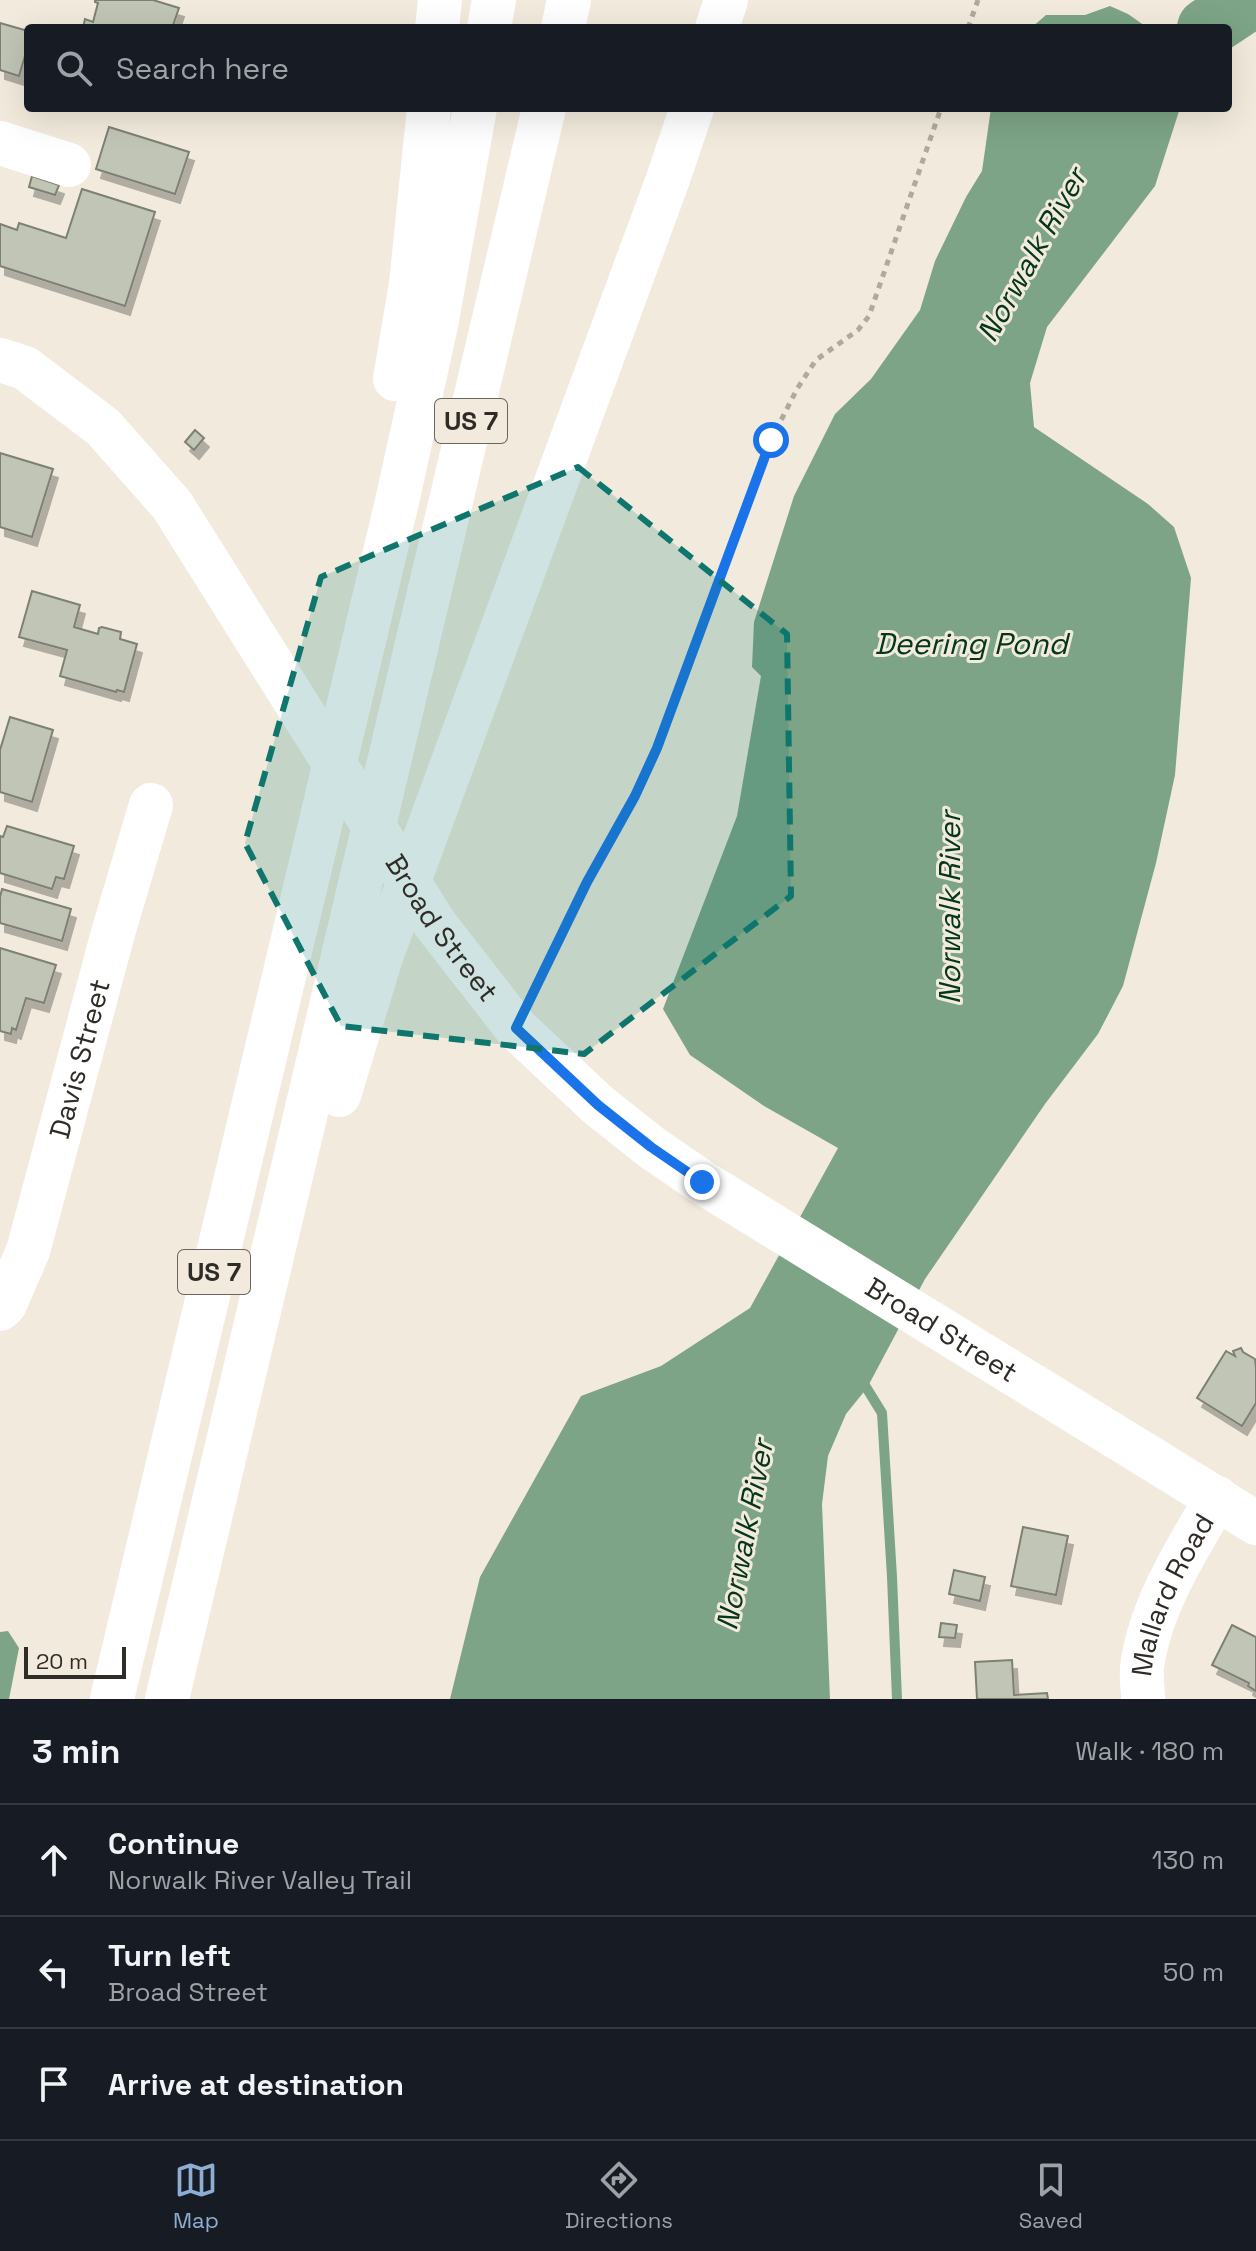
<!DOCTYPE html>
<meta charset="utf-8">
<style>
:root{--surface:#171b24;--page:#20242c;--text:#f1f3f6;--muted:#9ea1a6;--line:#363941;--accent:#8eadd3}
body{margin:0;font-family:"Space Grotesk",sans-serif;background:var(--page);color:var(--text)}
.scale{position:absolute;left:24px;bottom:20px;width:102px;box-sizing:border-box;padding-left:8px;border:4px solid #2f2c27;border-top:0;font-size:22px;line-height:28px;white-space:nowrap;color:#2f2c27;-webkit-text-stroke:6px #f2ebdd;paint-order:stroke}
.stop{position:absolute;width:24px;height:24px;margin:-18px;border:6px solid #1a73e8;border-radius:50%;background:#fff}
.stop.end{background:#1a73e8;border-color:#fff;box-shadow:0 2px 8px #0008}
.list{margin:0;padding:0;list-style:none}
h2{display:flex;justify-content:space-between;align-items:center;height:104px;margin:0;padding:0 32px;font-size:34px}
h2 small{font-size:26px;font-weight:400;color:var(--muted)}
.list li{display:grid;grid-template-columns:52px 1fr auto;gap:24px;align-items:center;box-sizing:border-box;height:112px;padding:0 32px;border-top:2px solid var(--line)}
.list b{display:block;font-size:30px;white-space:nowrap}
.list p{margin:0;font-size:26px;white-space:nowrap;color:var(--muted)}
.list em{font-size:26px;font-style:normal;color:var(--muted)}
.icon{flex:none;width:44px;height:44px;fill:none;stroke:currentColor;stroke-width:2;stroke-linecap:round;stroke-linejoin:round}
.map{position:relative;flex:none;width:1256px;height:1699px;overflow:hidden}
.search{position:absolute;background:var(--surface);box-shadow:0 8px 32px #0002;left:24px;right:24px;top:24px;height:88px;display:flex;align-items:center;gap:20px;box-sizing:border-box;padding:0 28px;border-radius:8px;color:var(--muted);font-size:30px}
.sheet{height:440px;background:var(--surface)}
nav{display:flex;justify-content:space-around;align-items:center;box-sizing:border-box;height:112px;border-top:2px solid var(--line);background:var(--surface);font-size:22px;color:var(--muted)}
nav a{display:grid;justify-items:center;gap:4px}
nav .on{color:var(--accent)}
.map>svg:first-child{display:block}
.water{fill:#7da486}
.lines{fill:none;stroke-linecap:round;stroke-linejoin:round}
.stream{stroke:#7da486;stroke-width:10}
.river{stroke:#7da486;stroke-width:60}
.building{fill:#c1c5b6;stroke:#7d8073;stroke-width:2;filter:url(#shadow)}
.path{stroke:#afa99e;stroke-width:5;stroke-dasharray:6 6;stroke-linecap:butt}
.minor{stroke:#fff;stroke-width:44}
.highway{stroke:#fff;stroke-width:44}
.route{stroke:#1a73e8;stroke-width:10}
.marked{fill:#0f766e;fill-opacity:0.2;stroke:#0f766e;stroke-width:6;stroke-dasharray:16 10;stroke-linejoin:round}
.labels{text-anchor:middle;stroke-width:6;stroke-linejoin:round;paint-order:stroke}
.shield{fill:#f2ebdd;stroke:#6a655e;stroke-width:2}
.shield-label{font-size:26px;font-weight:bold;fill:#2f2c27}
.street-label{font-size:28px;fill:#2f2c27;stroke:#f2ebdd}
.water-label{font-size:30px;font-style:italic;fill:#043619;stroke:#f2ebdd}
</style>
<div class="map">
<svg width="1256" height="1699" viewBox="0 0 1256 1699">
<defs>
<filter id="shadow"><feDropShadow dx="5" dy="9" stdDeviation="0" flood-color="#0004"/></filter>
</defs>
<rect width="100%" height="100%" fill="#f2ebdd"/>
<!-- water -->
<path class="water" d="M1110,6L1128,14L1148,28H1031L1046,15H1085Z
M991,108H1180L1155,186L1047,327L1030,383L1034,427L1148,504L1174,527L1191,578L1175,775L1156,863L1123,986L1098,1034L1045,1104L925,1279L867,1388L846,1414L828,1456L822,1504L830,1699H450L480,1577L581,1396L661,1366L750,1308L838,1148L764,1106L690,1055L663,1009L737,816L761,676L752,667L754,622L794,496L835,414L871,379L920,310L935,261L966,197L982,171Z
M8,1631L19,1648L9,1699H0V1632Z"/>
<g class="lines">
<!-- stream -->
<path class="stream" d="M861,1379L882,1413L892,1577L897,1699"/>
<!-- river -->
<path class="river" d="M1207,28L1249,0"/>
</g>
<!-- building -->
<path class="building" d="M95,0H153L179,8L172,28H83L85,19L93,22L98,3L95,2Z
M0,23L28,31V46L19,76L0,70Z
M109,127L189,152L175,194L96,169Z
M32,176L59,185L55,195L29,187Z
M82,189L155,212L125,306L0,266V224L17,230L19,223L66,238Z
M195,430L204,438L194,450L185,442Z
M0,453L53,469L32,537L0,527Z
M32,591L80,605L74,627L98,634L99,628L102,627L121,632L120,639L137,644L124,692L117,690L116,692L60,676L67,650L19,637Z
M10,717L53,730L32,802L0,792V750Z
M7,826L74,846L64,879L56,877L52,889L0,873V836L3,837Z
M2,889L71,909L62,941L0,923V897Z
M0,948L56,965L44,1003L26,998L16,1030L12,1028L11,1034L0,1031Z
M1241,1348L1243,1352L1255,1359L1256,1368V1403L1242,1426L1197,1398L1226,1351L1235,1356L1233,1351Z
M1023,1527L1068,1536L1056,1595L1011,1586Z
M954,1570L985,1577L980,1601L949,1594Z
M941,1623L957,1625L955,1638L939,1637Z
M1232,1625L1256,1637V1691L1248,1686L1249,1683L1212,1665Z
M1012,1660L1014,1695L1047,1693L1048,1699H977L975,1662Z"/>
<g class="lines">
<!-- path -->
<path class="path" d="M968,28L978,0
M533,991C571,908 619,831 657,748L771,440L797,389L816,360L858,330L869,316L941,108"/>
<!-- minor -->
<g class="minor">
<path d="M0,143L69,165"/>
<path id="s1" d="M0,360L25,368L103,427L172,505L435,924L516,1028L598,1105L651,1147L702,1182L1256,1523"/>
<path id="s2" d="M0,1309L5,1304L28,1251L113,933L151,805"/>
<path id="s3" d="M1143,1699C1143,1689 1141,1678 1142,1668C1149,1608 1187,1549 1217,1498"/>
</g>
<!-- highway -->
<path class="highway" d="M437,28L440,0
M489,28L494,0
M563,28L569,0
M717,28L726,0
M395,379L411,284L429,108
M339,1095L381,957L668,179L692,108
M112,1699L396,506L436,325L475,108
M167,1699L544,108"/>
</g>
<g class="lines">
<!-- route -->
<path class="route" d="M702,1182L651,1147L598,1105L516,1028L587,882L635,796L657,748L771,440"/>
</g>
<!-- marked area -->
<path class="marked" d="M578,467L787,634L791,896L584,1054L341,1026L245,843L321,577Z"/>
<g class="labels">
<!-- shield labels -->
<g class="shield">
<rect x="435" y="399" width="72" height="44" rx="6"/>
<rect x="178" y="1250" width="72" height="44" rx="6"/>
</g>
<g class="shield-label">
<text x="471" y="430">US 7</text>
<text x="214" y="1281">US 7</text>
</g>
<!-- street labels -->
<g class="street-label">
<text dy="10" stroke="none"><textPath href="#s1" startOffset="730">Broad Street</textPath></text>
<text dy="10" stroke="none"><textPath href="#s2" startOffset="264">Davis Street</textPath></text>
<text dy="10" stroke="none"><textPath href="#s1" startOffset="1378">Broad Street</textPath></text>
<text dy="10" stroke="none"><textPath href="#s3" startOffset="110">Mallard Road</textPath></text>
</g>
<!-- water labels -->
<g class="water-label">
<text transform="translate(1032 255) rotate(-61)" y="10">Norwalk River</text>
<text x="971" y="654">Deering Pond</text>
<text transform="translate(950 908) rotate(-90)" y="10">Norwalk River</text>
<text transform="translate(745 1535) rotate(-79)" y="10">Norwalk River</text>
</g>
</g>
</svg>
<div class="scale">20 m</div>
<div class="stop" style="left:771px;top:440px"></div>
<div class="stop end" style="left:702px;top:1182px"></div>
<div class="search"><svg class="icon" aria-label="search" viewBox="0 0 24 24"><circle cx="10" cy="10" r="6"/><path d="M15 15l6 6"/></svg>Search here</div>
</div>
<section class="sheet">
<h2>3 min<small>Walk · 180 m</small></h2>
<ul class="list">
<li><svg class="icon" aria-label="ahead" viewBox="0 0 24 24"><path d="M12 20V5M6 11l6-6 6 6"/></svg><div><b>Continue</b><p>Norwalk River Valley Trail</p></div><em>130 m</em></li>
<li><svg class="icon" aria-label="left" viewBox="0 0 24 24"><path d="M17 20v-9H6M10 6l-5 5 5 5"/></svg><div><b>Turn left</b><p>Broad Street</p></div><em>50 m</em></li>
<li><svg class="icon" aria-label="arrive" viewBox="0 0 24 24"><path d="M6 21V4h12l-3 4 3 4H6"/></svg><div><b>Arrive at destination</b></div></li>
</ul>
</section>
<nav>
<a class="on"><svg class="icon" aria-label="map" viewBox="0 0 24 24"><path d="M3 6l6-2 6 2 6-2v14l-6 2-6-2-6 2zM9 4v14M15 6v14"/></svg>Map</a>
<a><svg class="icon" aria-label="directions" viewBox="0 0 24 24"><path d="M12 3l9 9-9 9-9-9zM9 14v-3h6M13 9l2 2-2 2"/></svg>Directions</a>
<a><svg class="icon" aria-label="saved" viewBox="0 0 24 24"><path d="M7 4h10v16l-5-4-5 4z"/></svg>Saved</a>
</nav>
